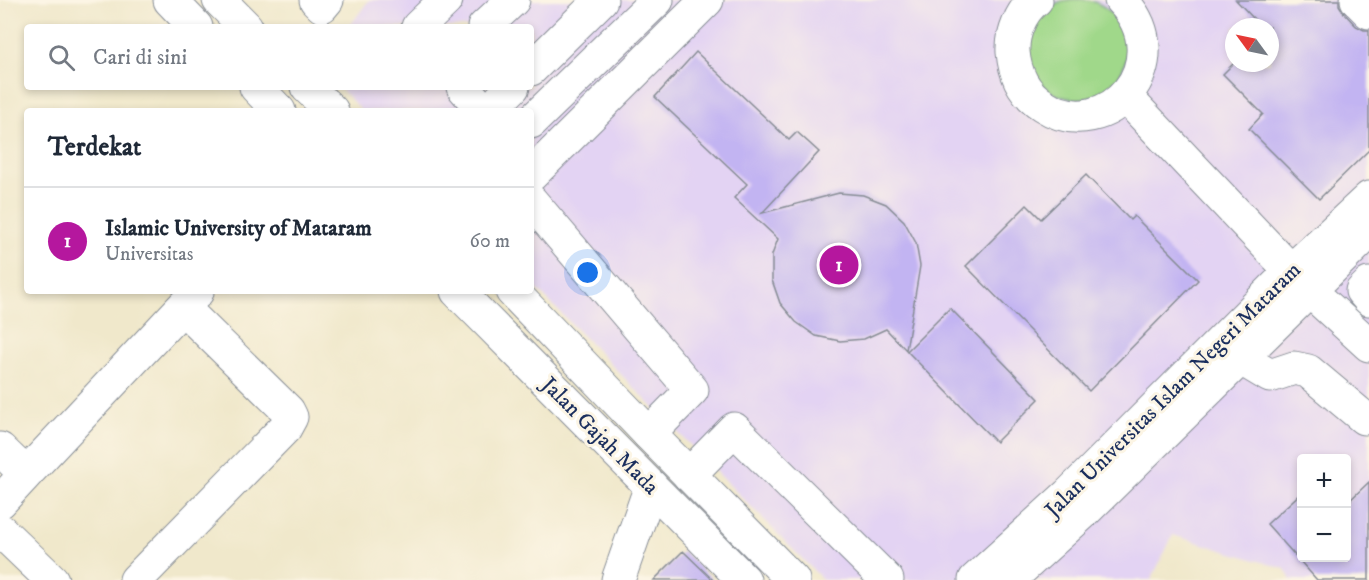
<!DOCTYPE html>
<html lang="id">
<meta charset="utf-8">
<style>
:root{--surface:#fff;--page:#f2f2f3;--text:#1f2937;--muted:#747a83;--line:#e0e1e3;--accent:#b5179e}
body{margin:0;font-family:"IM FELL DW Pica",serif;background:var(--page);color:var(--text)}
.controls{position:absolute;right:18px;bottom:18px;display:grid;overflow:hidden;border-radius:6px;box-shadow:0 3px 9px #0003}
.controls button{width:54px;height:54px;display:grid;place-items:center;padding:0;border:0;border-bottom:2px solid var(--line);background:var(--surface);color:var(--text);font:30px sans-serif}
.compass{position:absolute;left:1225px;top:18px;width:54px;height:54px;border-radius:50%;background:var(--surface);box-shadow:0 3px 9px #0003;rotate:303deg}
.you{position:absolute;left:588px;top:273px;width:21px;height:21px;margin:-15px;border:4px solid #fff;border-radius:50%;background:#1a73e8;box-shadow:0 0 0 9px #1a73e833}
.badge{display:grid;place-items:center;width:39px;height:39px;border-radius:50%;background:var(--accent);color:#fff;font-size:20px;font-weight:700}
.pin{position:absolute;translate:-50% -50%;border:3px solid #fff;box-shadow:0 2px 6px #0006}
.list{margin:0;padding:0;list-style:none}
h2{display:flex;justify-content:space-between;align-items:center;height:78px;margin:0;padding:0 24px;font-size:26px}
h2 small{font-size:20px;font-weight:400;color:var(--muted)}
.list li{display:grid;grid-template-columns:39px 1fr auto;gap:18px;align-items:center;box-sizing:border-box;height:108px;padding:0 24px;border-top:2px solid var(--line)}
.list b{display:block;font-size:22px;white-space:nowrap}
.list p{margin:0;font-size:20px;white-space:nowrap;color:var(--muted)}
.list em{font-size:20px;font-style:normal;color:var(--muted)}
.icon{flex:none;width:33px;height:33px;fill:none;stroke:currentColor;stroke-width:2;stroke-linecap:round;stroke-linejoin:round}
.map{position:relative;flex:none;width:1369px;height:580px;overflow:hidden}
.search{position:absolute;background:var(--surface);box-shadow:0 3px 9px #0003;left:24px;top:24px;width:510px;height:66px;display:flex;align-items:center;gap:15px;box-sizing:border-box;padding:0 21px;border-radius:6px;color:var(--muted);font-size:22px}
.panel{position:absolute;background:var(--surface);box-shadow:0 3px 9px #0003;left:24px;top:108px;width:510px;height:186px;border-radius:6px}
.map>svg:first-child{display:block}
.built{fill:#e3d3f3;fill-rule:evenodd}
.green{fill:#a0d88a;stroke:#5e8474;stroke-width:1.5}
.building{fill:#c2b4f2}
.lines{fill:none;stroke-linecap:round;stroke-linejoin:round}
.minor-casing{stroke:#868c94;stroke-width:35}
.major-casing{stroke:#868c94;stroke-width:35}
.minor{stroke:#fff;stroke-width:33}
.major{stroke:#fff;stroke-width:33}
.labels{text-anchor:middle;stroke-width:6;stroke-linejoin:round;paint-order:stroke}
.street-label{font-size:22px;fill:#1b2f5e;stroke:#fcf5e5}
</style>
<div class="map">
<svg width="1369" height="580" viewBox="0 0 1369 580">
<rect width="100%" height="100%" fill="#fcf5e5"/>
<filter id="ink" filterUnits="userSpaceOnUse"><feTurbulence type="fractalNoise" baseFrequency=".0167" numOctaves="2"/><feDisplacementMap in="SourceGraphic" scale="12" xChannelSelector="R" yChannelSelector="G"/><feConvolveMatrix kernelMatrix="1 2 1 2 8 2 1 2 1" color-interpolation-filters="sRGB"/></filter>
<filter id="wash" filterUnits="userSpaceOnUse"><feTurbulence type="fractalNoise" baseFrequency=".008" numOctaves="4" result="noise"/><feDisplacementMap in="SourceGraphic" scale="24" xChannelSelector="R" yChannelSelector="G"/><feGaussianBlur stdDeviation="1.35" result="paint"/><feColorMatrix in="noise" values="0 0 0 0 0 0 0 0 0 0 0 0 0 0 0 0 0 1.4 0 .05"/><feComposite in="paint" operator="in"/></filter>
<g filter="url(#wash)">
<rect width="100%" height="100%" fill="#f0e8cb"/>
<!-- built -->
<path class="built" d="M369,0H1369V580H1291L1285,569L1173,535L1151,580H823L531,283V111H362L339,87H531V27H349ZM1234,27H1270V63H1234ZM1302,458H1346V558H1302Z"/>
<!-- green -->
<path class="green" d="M1027 49a50 50 0 1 1 100 0a50 50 0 1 1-100 0Z"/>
<g id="blocks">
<!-- building -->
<path class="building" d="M1236,0H1339V5L1344,13L1356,26L1364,30H1369V150L1319,199L1249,129L1263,114L1223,74L1234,63H1270V27H1250L1248,25L1254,19Z
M696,52L789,140L797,132L819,152L762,213L839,193L863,195L886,204L904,221L916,243L920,266L906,350L886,329L864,339L840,341L816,336L796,322L780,303L772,280V255L778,239L734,198L747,184L655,97Z
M1086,175L1130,220L1134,216L1198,280L1089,391L966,266L1027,205L1041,219Z
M950,308L1039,399L996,442L907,351Z
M1369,482V580H1317L1267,524L1302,492V558H1347V503Z
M683,551L713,580H654Z"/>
</g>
</g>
<g filter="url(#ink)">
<use href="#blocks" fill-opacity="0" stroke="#868c94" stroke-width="1.5"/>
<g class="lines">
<defs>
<path id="minor" d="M316,0L322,6L327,0
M1036,0C1021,11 1012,34 1013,52C1015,75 1024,93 1043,105C1107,147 1181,61 1121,0
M1357,0L1369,12
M418,27L446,0
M484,27L513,0
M531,69L601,0
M463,87L484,111
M1125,96L1309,290L1369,345
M489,111L513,87
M531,122L657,0
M531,175L707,0
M531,201L692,390L649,434
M1369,284L1362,291L1369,299
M1240,358L1270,376L1294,368L1308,371L1364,418
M0,449L26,474L197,292
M689,475L734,429L887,580
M0,502L26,474
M0,530L52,580
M136,580L285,428L291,417L288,411L183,308
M618,580L651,486
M975,580L1068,495L1292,270L1369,198
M1009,580L1084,512L1369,232"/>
<path id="major" d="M170,0L196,27
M219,0L246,27
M256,87L279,111
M307,87L332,111
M457,291L744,580
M512,291L649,434L793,580"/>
</defs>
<!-- minor casing -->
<use href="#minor" class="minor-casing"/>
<!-- major casing -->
<use href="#major" class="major-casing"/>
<!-- minor -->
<use href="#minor" class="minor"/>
<!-- major -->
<use href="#major" class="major"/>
</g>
</g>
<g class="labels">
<!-- street labels -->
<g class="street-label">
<text transform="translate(1172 389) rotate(-45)" y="8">Jalan Universitas Islam Negeri Mataram</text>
<text transform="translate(601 435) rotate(45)" y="8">Jalan Gajah Mada</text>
</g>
</g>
</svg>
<div class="controls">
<button>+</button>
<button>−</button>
</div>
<svg class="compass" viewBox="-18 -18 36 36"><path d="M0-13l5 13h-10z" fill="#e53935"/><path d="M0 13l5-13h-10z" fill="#747a83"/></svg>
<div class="you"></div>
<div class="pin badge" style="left:839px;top:265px">1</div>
<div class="search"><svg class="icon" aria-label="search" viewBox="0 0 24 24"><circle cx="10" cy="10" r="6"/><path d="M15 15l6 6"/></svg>Cari di sini</div>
<section class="panel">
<h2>Terdekat<small></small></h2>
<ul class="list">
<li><span class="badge">1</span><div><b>Islamic University of Mataram</b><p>Universitas</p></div><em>60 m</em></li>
</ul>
</section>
</div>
